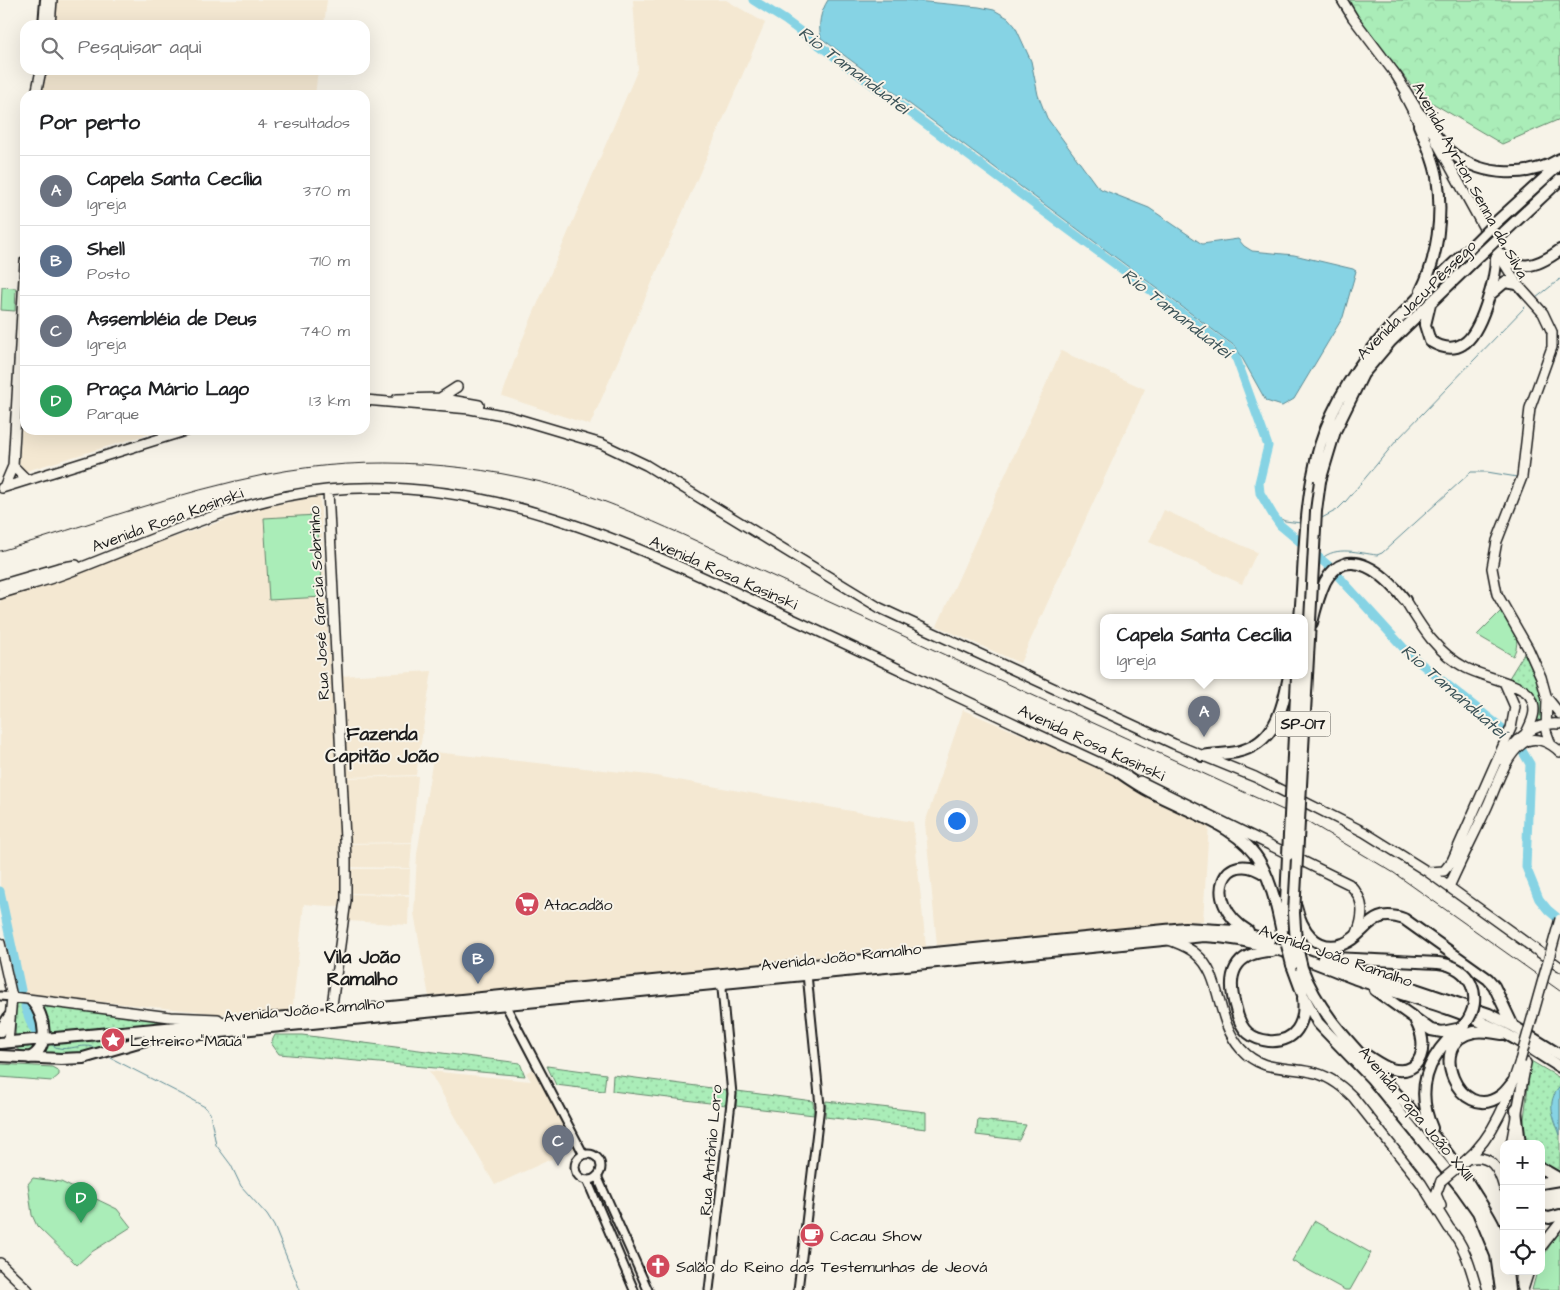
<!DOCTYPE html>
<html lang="pt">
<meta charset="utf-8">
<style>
:root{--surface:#fff;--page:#f2f2f2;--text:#202124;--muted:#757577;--line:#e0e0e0;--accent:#111827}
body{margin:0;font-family:"Architects Daughter",sans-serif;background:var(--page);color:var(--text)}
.controls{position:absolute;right:15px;bottom:15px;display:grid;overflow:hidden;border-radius:10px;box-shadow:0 5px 20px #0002}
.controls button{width:45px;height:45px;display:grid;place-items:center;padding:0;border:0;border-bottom:1px solid var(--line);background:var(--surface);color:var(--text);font:25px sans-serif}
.you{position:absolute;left:956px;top:820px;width:18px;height:18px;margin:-12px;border:4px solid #fff;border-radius:50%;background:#1a73e8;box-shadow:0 0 0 8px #1a73e833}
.badge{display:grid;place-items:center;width:32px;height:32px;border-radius:50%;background:var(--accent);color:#fff;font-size:16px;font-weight:700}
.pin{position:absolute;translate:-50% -41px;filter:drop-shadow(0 1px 2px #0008)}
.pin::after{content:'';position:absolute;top:26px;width:18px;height:15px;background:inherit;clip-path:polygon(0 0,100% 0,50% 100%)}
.popup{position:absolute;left:1100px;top:614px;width:208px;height:65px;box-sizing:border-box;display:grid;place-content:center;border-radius:10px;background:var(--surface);filter:drop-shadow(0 1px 4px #0005);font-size:16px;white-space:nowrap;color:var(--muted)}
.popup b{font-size:19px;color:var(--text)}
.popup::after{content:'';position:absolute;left:50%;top:100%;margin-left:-10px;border:10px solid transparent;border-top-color:var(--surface)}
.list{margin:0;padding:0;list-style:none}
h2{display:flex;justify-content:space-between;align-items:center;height:65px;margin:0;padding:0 20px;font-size:21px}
h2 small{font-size:16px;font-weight:400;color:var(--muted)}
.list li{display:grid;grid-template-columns:32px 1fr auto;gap:15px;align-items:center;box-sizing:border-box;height:70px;padding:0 20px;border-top:1px solid var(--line)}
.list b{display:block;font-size:19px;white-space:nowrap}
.list p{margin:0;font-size:16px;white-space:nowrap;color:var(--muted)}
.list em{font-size:16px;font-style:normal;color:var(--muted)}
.icon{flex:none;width:28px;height:28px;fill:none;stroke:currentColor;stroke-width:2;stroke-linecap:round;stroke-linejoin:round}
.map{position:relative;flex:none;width:1560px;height:1290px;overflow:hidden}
.search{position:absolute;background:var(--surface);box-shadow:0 5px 20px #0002;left:20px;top:20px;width:350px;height:55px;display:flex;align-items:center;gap:12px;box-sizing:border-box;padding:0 18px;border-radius:15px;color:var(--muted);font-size:19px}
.panel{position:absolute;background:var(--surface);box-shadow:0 5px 20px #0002;left:20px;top:90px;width:350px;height:345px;border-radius:15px}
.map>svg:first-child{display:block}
.built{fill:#f4e8d2}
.grass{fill:url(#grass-dots);stroke:#63846a}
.forest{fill:url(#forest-crowns);stroke:#63846a}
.park{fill:#aaedb8;stroke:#63846a}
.water{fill:#86d3e4;stroke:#5c8a94}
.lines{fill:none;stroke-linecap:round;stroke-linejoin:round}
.stream{stroke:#5c8a94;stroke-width:1}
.river{stroke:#86d3e4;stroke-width:9}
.minor-casing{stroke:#1c1c1c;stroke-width:11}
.major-casing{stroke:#1c1c1c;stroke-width:12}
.highway-casing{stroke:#1c1c1c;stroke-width:14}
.minor{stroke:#f7f3e8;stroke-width:7}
.major{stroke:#f7f3e8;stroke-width:9}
.highway{stroke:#f7f3e8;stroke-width:10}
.rail{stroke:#1c1c1c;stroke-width:1}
.major-bridge-casing{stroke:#1c1c1c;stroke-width:12;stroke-linecap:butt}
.highway-bridge-casing{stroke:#1c1c1c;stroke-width:14;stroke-linecap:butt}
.major-bridge{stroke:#f7f3e8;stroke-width:9}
.highway-bridge{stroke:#f7f3e8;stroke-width:10}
.labels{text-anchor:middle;stroke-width:4;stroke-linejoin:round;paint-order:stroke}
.shield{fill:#f7f3e8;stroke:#5e5c59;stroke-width:1}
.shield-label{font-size:15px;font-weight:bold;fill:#1c1c1c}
.street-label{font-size:16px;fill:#1c1c1c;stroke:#f7f3e8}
.poi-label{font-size:16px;fill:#1c1c1c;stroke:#f7f3e8;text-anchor:start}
.water-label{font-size:18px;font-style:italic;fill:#3c5358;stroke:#f7f3e8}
.quarter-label{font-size:19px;font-weight:bold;fill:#1c1c1c;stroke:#f7f3e8}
</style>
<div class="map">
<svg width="1560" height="1290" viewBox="0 0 1560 1290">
<defs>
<pattern id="grass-dots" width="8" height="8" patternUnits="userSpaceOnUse" patternTransform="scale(1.25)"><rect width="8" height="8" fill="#aaedb8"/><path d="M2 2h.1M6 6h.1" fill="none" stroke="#92cb9e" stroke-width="1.8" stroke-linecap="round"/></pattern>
<pattern id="forest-crowns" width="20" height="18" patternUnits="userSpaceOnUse" patternTransform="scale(1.25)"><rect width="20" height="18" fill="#aaedb8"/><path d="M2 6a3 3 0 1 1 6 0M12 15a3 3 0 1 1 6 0" fill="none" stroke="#92cb9e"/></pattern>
</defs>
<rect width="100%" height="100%" fill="#f7f3e8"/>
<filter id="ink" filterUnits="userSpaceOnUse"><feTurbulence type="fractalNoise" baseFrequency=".02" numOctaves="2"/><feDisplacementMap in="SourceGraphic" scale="10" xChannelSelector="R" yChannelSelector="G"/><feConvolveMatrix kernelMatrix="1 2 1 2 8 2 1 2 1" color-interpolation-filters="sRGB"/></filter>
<g filter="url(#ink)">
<!-- built -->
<path class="built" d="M54,0H327L324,25H53Z
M633,0H726L765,23L590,425L502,396L520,345L638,69Z
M46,70H318L315,95H42Z
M1061,351L1145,389L1020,663L937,626Z
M25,373V430H162L26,471L19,468Z
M320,496L343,886L340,907L304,904L292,1013L224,1014L23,994L0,883V596L264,507Z
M1164,510L1257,552L1242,584L1149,542Z
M432,671L416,775L348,777L340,676Z
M963,710L1088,762L1209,824L1203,921L937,945L925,823Z
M434,752L650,775L913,822L926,947L429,997L414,913L417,854Z
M418,776L412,842L350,843L347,778Z
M412,843L410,868L349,867V844Z
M350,869H410L409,894L351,893Z
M351,894L409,896L408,925L349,921Z
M534,1068L574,1144L573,1149L495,1185L429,1071L531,1081L526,1073Z"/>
<!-- grass -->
<path class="grass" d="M1525,652C1535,663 1548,700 1545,715C1543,722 1537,725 1532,729L1534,698L1524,685L1509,678Z
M19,1002L182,1022L189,1031C160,1038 31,1075 15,1046L16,1005Z
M275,1035H302L520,1063L525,1076L279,1054L271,1043Z
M1531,1061L1560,1078V1174L1552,1171L1541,1162V1144H1525L1523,1127Z
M547,1066L606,1074L604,1091L556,1085Z
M613,1075L727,1090L726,1105L612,1091Z
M737,1091L813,1101L814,1115L736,1106Z
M826,1101L926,1112V1129L825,1117Z
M978,1120L1026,1125L1019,1140L976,1135Z"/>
<!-- forest -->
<path class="forest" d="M1350,0H1560V119L1502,144L1419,95L1353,12Z"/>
<!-- park -->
<path class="park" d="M2,287L16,288L15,311L1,310Z
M317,515L323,597L269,600L264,518Z
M1502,610C1511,627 1523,637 1513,656L1477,635Z
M0,1064L52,1067L59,1071V1075L52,1081L0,1077Z
M33,1178L61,1182L117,1209L131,1227L90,1253L77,1265L37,1226L32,1215L28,1184Z
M1314,1221L1371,1253L1350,1290H1345L1292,1261Z
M1560,1232V1290H1532L1537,1271H1541C1541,1255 1550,1245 1560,1232Z"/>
<!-- water -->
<path class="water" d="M828,0H906L979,7L994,10L1008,18L1015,26L1031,61L1038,95L1047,118L1096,185L1101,189L1149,208L1202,244L1238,239L1244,246L1252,251L1294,255L1353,269L1356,271L1343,317L1294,399L1282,406L1266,401L1236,347L821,38C818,24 820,13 828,0Z
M1560,1087V1135C1554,1118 1545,1102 1560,1087Z"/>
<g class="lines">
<!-- stream -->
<path class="stream" d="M1536,298L1560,279
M1273,515L1285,521L1301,523
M1320,519L1337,510L1346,501L1397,440L1525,307
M1321,559C1337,545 1358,553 1377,555L1382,553L1471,472H1487L1517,477
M52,1045C66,1055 82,1040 97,1049
M111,1058L183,1095L205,1107L210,1113L216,1145L231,1165L241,1186L267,1215L274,1226L300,1290"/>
<!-- river -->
<path class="river" d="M753,0L785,20L1234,352L1268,446L1259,483L1260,493L1273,515L1280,525L1330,567L1410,655L1503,729L1521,749L1530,764L1526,867L1539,899L1548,910L1560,920
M0,891L21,990
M25,1007L32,1026L38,1034"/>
<defs>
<path id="minor" d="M0,996L12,997
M505,1004L584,1155
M575 1167a13 13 0 1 1 26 0a13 13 0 1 1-26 0Z
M597,1176L648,1290
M587,1180L634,1290
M709,1290L732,1094L722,989L724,982
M798,1290L820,1106L807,974"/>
<path id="major" d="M1342,0L1353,18L1396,75L1423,119
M50,25L52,0
M36,95L41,70
M1405,96L1422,129
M1435,139L1496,250L1517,284L1543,313L1552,332V347L1530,408L1522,477L1497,541L1492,568L1497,594L1528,648L1541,677L1547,699L1546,731L1550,742
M440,398L457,387
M397,399L439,398L479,405
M365,400L470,409L508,416L602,444L646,465L880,608L1174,744L1255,777L1364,832L1428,872L1560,967
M13,466L27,480
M4,487L13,466L25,261
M2,488L188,430
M328,490L346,860V900L331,1013
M0,585L58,568L76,565
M0,594C21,587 43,582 64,574C149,542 235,499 327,490C498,473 653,554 803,624C910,674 1018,726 1126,775
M1405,600C1422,628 1436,652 1466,668C1481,676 1521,684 1529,695C1539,708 1532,722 1525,735
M1548,699L1560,714
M1504,760C1514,739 1536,721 1560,724
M1140,781L1349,884C1364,898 1365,914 1357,933
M1429,872L1444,871L1452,861L1511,728L1515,707L1505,684
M1449,887C1461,860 1475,833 1487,807C1496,788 1504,757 1522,744C1535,734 1551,743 1560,752
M1169,940C1179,944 1189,947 1196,954C1223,976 1215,1020 1241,1049C1262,1072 1284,1066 1311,1072C1328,1075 1341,1085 1353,1097L1421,1183L1449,1228C1464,1243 1471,1269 1477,1290
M0,943L12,997L8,1042
M12,997L170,1017L218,1019
M1511,1144L1526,1063
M1468,1159C1491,1153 1499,1169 1504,1188
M1465,1161C1495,1136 1508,1098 1520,1061
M1441,1206L1436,1194L1441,1181
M1541,1247L1560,1223
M0,1263L28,1290
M1521,1271L1522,1287
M1523,1290L1529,1271"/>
<path id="highway" d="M44,25L46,0
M41,72V70
M1421,115C1430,127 1440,145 1453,154C1484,177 1528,178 1560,159
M1419,125C1426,142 1434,159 1437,177C1443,215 1438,257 1421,291
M1492,226L1560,164
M1499,237L1560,180
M1496,250C1517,273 1536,268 1560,250
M1492,293L1505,282L1517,284
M1430,304L1425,325L1430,341C1440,347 1452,351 1463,344C1481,334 1496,278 1496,258
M1320,481L1335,431L1363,374L1390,342L1481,254
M1300,618C1304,571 1304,521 1313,475C1330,375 1406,309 1475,243
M1312,623C1315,610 1319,595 1325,582C1348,540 1387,577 1405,600
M1202,756C1213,754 1226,754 1237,752C1276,743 1282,709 1289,676
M1119,772C1129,779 1139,786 1151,792C1187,812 1240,825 1261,864C1273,886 1278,913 1283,937L1287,945
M1296,906C1301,928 1315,953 1343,944C1367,935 1369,907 1404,919L1488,979L1494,986L1513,1026
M1285,926L1288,855
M1248,931C1200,901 1224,845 1266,875
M1272,951C1233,952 1226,976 1236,1009C1238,1018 1241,1027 1248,1033C1254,1038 1261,1040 1269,1041C1296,1043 1306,1022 1303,998
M1323,958L1489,1014L1513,1026L1560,1055
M1334,958L1438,963
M1292,965L1303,995L1318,1023L1372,1079L1461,1188L1478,1212L1496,1255L1501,1290
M1302,968C1318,1012 1351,1044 1382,1078C1417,1116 1451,1153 1477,1197C1488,1214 1499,1232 1504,1252
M1375,990L1431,1030L1442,1032L1457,1029
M0,1031L9,1017
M1502,1034C1493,1033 1483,1030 1474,1032C1424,1041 1460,1125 1500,1096C1505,1093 1509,1087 1513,1082
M0,1043L331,1013L1185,928L1235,931L1269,940
M1366,1055C1374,1060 1382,1066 1391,1069C1423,1077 1429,1044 1416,1022
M0,1056L61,1059L83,1058L149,1039L1204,936C1258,938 1306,959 1356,979C1400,995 1446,1005 1488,1025C1514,1036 1537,1053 1560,1067
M29,1058C51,1049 45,1015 32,1001
M1516,1110L1520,1144
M1432,1128C1413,1085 1431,1051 1465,1024
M1541,1168L1560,1179
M1541,1183L1559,1180
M1541,1216L1549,1218L1560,1215
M1507,1271L1509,1290"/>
</defs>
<!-- minor casing -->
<use href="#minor" class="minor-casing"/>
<!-- major casing -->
<use href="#major" class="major-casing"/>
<!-- highway casing -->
<use href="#highway" class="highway-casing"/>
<!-- minor -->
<use href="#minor" class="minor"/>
<!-- major -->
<use href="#major" class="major"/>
<!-- highway -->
<use href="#highway" class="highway"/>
<!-- rail -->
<path class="rail" d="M0,551C89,525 177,492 268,474C369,454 480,462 577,492C612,503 645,518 679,533L1307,821L1394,873L1560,991"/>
<defs>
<path id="major-bridge" d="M1520,1061L1560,919
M1441,1181L1465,1161"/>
<path id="highway-bridge" d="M1475,243L1492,226
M1481,254L1499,237
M1288,855L1297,676
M1287,945L1292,965
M1438,963C1471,966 1485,998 1465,1024
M1302,968L1296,943L1294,913L1316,511L1320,481"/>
</defs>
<!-- major-bridge casing -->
<use href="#major-bridge" class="major-bridge-casing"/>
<!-- highway-bridge casing -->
<use href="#highway-bridge" class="highway-bridge-casing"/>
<!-- major-bridge -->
<use href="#major-bridge" class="major-bridge"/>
<!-- highway-bridge -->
<use href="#highway-bridge" class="highway-bridge"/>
</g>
</g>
<!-- icons -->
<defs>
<symbol id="supermarket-disc" viewBox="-11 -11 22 22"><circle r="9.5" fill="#d1495b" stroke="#f7f3e8"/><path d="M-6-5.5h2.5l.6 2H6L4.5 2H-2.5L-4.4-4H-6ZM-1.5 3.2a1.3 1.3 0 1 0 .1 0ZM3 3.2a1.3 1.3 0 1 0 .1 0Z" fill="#fff"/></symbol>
<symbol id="sight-disc" viewBox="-11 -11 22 22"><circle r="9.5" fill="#d1495b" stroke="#f7f3e8"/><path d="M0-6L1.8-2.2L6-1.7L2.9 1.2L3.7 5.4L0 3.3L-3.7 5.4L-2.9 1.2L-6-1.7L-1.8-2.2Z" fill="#fff"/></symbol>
<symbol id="cafe-disc" viewBox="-11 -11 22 22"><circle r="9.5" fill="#d1495b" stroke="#f7f3e8"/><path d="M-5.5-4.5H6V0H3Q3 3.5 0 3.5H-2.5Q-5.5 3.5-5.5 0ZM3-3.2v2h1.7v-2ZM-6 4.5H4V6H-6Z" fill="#fff"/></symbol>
<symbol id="church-disc" viewBox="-11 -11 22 22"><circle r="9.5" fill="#d1495b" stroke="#f7f3e8"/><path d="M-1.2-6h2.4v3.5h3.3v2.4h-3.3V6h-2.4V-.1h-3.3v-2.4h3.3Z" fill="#fff"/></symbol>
</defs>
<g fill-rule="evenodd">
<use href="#supermarket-disc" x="513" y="890" width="28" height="28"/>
<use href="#sight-disc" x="99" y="1026" width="28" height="28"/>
<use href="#cafe-disc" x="798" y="1221" width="28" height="28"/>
<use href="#church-disc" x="644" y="1252" width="28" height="28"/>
</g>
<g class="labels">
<!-- shield labels -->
<rect class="shield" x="1275.5" y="711.5" width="55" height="25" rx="4"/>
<g class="shield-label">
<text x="1303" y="729">SP-017</text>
</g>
<!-- street labels -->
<g class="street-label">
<text transform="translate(1471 180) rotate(61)" y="6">Avenida Ayrton Senna da Silva</text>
<text transform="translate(1416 299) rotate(-45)" y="6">Avenida Jacu-Pêssego</text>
<text transform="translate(167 519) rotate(-20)" y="6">Avenida Rosa Kasinski</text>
<text transform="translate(724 572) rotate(24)" y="6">Avenida Rosa Kasinski</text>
<text transform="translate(318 603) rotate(-93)" y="6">Rua José Garcia Sobrinho</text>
<text transform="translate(1092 742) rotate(25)" y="6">Avenida Rosa Kasinski</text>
<text transform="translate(1336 955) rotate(19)" y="6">Avenida João Ramalho</text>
<text transform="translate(841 956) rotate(-6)" y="6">Avenida João Ramalho</text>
<text transform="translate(304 1009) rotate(-5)" y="6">Avenida João Ramalho</text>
<text transform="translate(1417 1113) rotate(50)" y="6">Avenida Papa João XXIII</text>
<text transform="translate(710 1150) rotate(-85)" y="6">Rua Antônio Loro</text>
</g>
<!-- poi labels -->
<g class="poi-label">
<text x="544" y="910">Atacadão</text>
<text x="130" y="1046">Letreiro "Mauá"</text>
<text x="830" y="1241">Cacau Show</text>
<text x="676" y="1272">Salão do Reino das Testemunhas de Jeová</text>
</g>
<!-- water labels -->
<g class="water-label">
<text transform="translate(854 70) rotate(37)" y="6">Rio Tamanduateí</text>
<text transform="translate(1177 313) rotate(38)" y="6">Rio Tamanduateí</text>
<text transform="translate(1454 691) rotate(41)" y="6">Rio Tamanduateí</text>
</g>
<!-- quarter labels -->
<g class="quarter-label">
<text x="382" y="740">Fazenda<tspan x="382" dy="22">Capitão João</tspan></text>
<text x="362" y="963">Vila João<tspan x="362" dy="22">Ramalho</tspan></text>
</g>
</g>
</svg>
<div class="controls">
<button>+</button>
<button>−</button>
<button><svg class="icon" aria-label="locate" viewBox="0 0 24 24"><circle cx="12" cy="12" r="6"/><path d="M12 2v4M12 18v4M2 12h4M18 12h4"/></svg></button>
</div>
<div class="you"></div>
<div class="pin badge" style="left:1204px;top:737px;background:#6b7280">A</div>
<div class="popup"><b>Capela Santa Cecília</b>Igreja</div>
<div class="pin badge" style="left:478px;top:984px;background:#5c6f8a">B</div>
<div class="pin badge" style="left:558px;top:1166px;background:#6b7280">C</div>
<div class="pin badge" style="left:81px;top:1223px;background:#2e9e5b">D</div>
<div class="search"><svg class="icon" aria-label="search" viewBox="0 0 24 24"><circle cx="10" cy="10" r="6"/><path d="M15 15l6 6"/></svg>Pesquisar aqui</div>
<section class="panel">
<h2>Por perto<small>4 resultados</small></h2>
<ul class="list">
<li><span class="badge" style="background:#6b7280">A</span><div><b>Capela Santa Cecília</b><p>Igreja</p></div><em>370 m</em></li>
<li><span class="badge" style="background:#5c6f8a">B</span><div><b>Shell</b><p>Posto</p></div><em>710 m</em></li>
<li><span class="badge" style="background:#6b7280">C</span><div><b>Assembléia de Deus</b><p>Igreja</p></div><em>740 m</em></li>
<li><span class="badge" style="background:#2e9e5b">D</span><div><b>Praça Mário Lago</b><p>Parque</p></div><em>1.3 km</em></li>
</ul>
</section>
</div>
